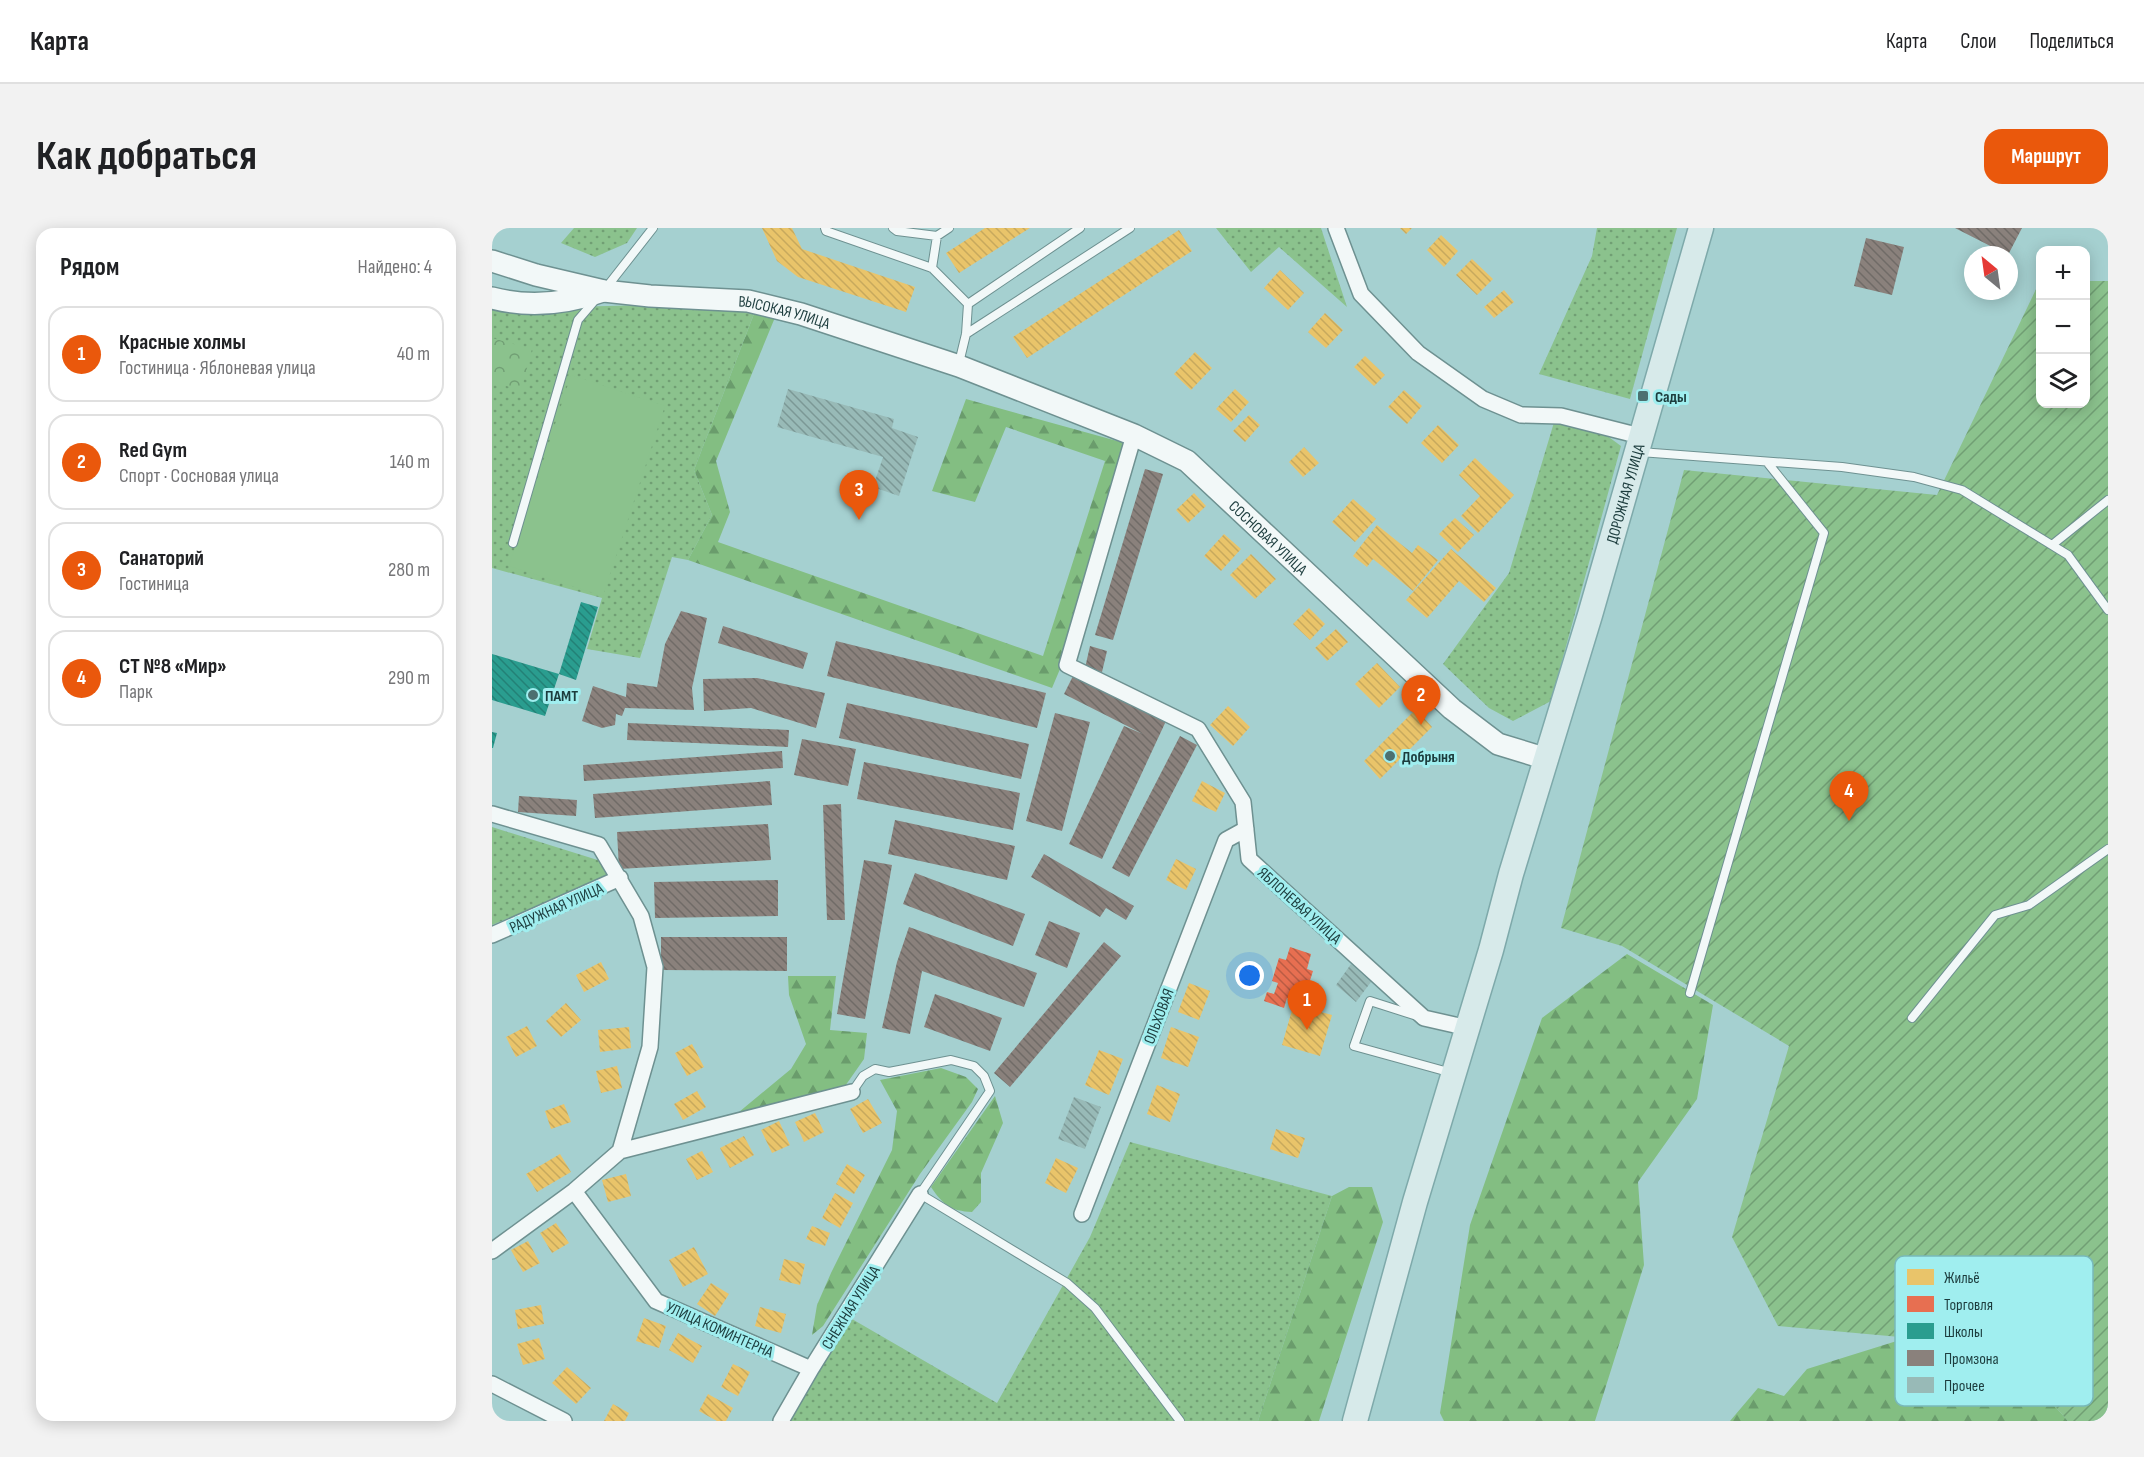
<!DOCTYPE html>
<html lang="ru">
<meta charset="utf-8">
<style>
:root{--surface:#fff;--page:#f2f2f2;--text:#202124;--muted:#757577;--line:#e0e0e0;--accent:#ea580c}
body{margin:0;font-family:"Sofia Sans Condensed",sans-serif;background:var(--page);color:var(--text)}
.controls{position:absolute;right:18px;top:18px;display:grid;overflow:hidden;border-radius:12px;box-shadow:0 3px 15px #0003}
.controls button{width:54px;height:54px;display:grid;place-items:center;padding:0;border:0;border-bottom:2px solid var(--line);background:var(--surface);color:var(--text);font:30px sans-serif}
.compass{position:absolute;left:1472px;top:18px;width:54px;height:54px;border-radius:50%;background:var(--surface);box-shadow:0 3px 15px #0003;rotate:331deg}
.you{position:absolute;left:758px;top:748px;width:21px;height:21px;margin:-15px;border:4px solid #fff;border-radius:50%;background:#1a73e8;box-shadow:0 0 0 9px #1a73e833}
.badge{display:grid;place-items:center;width:39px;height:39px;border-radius:50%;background:var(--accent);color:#fff;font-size:20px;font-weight:700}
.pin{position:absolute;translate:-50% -50px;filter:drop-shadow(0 2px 3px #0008)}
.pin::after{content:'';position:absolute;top:32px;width:21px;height:18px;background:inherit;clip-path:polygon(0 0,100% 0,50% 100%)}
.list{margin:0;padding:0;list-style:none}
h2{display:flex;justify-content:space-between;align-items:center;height:78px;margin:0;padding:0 24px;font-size:26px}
h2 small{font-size:20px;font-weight:400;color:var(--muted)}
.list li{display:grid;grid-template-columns:39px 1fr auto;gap:18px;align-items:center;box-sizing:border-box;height:96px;margin:0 12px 12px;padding:0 12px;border:2px solid var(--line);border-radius:18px}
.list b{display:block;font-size:22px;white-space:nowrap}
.list p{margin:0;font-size:20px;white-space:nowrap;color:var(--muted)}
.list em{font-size:20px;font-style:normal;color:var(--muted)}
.icon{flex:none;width:33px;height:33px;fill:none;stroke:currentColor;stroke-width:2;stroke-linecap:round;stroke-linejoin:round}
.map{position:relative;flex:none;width:1616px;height:1193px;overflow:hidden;border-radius:18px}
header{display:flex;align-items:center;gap:36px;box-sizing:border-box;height:84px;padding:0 30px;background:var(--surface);border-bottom:2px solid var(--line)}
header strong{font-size:28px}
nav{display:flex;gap:33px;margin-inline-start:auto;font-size:21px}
.intro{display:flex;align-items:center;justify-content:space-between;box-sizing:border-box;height:144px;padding:0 36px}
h1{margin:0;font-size:42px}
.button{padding:15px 27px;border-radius:18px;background:var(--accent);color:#fff;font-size:21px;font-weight:700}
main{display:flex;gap:36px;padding:0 36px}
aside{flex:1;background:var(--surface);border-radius:18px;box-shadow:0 3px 15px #0003}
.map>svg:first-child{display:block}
.grass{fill:url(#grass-dots)}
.forest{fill:url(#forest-firs)}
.park{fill:url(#park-crowns)}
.garden{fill:url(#garden-furrows)}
.pitch{fill:#8bc28d}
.homes{fill:url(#homes-back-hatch)}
.shops{fill:url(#shops-back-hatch)}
.schools{fill:url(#schools-back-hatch)}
.industry{fill:url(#industry-back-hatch)}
.building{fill:url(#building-back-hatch)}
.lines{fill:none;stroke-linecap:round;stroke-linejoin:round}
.lane-casing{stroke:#6e9191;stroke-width:10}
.street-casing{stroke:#6e9191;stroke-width:18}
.secondary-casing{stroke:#6e9191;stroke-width:24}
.primary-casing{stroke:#7ea9aa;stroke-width:27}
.lane{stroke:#f2f8f8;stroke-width:8}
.street{stroke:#f2f8f8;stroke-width:15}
.secondary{stroke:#f2f8f8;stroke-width:21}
.primary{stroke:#d7eaea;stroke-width:24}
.poi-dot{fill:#4c7070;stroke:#a0eeef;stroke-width:2}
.labels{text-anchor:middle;stroke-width:6;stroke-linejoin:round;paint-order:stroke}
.street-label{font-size:16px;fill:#1c3c3d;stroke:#a0eeef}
.poi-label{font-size:16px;font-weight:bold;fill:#1c3c3d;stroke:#a0eeef;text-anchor:start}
.key{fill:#a0eeef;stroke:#78b9ba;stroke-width:1.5}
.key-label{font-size:16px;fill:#1c3c3d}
</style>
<header>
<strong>Карта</strong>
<nav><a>Карта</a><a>Слои</a><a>Поделиться</a></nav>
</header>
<div class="intro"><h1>Как добраться</h1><a class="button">Маршрут</a></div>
<main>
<aside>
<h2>Рядом<small>Найдено: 4</small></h2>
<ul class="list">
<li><span class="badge">1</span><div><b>Красные холмы</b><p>Гостиница · Яблоневая улица</p></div><em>40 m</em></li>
<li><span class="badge">2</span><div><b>Red Gym</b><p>Спорт · Сосновая улица</p></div><em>140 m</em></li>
<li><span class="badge">3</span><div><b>Санаторий</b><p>Гостиница</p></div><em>280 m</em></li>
<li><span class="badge">4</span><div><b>СТ №8 «Мир»</b><p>Парк</p></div><em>290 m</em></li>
</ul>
</aside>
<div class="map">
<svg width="1616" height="1193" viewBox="0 0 1616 1193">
<defs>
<pattern id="grass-dots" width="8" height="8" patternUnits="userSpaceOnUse" patternTransform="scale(1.5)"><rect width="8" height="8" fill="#8bc28d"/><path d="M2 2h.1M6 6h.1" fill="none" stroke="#719f74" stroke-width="1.8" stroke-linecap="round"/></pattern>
<pattern id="forest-firs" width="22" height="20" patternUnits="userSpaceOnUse" patternTransform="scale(1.5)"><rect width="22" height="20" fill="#83be82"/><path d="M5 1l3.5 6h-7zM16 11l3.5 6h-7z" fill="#6a9c6c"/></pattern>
<pattern id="park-crowns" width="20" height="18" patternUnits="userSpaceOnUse" patternTransform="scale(1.5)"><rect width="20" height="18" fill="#8bc28d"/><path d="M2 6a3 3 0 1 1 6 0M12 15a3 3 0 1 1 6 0" fill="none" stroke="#719f74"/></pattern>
<pattern id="garden-furrows" width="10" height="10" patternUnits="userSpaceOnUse" patternTransform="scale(1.5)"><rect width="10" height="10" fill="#8bc28d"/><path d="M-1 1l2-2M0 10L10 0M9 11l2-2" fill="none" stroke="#719f74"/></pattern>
<pattern id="homes-back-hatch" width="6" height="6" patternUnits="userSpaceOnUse" patternTransform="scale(1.5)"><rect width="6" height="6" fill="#e9c46a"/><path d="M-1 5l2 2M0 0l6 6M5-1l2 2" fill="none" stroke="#c7a95d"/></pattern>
<pattern id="shops-back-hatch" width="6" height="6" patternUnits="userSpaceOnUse" patternTransform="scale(1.5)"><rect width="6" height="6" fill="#e76f51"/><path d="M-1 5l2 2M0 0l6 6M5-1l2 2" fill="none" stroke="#ba5c44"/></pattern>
<pattern id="schools-back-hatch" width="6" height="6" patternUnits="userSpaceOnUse" patternTransform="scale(1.5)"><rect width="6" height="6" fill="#2a9d8f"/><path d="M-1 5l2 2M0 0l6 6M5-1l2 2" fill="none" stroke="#238176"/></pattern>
<pattern id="industry-back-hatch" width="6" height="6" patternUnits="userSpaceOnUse" patternTransform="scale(1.5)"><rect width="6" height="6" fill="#8a817c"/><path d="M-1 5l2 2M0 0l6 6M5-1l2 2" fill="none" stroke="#706b67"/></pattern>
<pattern id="building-back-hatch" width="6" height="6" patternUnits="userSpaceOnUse" patternTransform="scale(1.5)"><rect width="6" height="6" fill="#98bab7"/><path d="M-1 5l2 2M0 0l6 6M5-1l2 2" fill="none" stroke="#7b9896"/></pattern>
</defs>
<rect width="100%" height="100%" fill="#a5d0d0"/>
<!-- grass -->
<path class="grass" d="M82,0H145L135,15L103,29L69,15Z
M724,0H829L855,79L787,19L759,44Z
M1105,0H1185L1138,171L1047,146L1100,28Z
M227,75L265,78L202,242L220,287L196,332L180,329L148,430L95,421L110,370L0,340V77L78,79Z
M1063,191L1095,193L1129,218L1059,473L1021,493L997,480L951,436L1017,345Z
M0,599L112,634L116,649L0,697Z
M638,914L840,968L766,1193H298L333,1130L360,1091L505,1175L598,1009Z"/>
<!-- forest -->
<path class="forest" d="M265,78L284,87L224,233L238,284L226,314L551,428L613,233L514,199L483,274L440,263L474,171L636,216L571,434L560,460L196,332L220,287L202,242Z
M1135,726L1221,777L1205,871L1146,954L1152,1037L1103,1193H952L948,1185L978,997L1050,790Z
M296,748H344L338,802L375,805L372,831L351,861L241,889L299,841L314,816L297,767Z
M449,840L474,849L486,861L480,874L428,946L331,1098L320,1107L325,1077L339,1045L400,922L405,883L388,852Z
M503,868L511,895L489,945V974L480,984C459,983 451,977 439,959Z
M857,959H880L891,994L827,1193H766L840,968Z
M1456,1097L1542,1155L1576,1193H1238L1266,1160L1292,1168L1315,1141Z"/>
<!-- park -->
<path class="park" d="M0,110L40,121L29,162L0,154Z"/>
<!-- garden -->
<path class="garden" d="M1548,53V176H1594V53H1616V1193H1576L1542,1155L1457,1097L1419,1110L1286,1098L1240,1009L1297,818L1130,718L1069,700L1192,242L1445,267Z"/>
<!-- pitch -->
<path class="pitch" d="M79,147L173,178L111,368L17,338Z"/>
<!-- homes -->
<path class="homes" d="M270,0H300L310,21L423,59L414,84L306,49L285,33Z
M493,0H538L467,45L454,25Z
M908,0H920L914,6Z
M687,2L700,23L535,130L521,109Z
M949,7L966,23L952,39L935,22Z
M980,31L1001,51L985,67L964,47Z
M788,42L812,65L796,82L772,60Z
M1012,62L1022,74L1002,90L992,79Z
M833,85L851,102L834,120L816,104Z
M703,124L720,140L699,162L682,146Z
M873,128L893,147L882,158L862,139Z
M743,161L757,174L739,194L724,181Z
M912,162L930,178L915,196L896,179Z
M757,187L768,197L753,214L741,203Z
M946,197L967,217L950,235L929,215Z
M812,219L827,235L811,249L797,234Z
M983,230L1022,267L986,305L969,288L988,268L967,247Z
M702,265L714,278L696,295L684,282Z
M861,271L884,291L863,314L840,294Z
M963,290L982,307L966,324L947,306Z
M885,297L920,325L926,317L946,332L921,363L881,331L875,339L861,328Z
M732,306L749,321L729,343L712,328Z
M959,321L1004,360L992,374L967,353L935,390L914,372Z
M759,326L784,351L763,371L738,347Z
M817,380L833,396L818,412L801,396Z
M844,401L856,414L835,433L823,420Z
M885,435L908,459L887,480L863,456Z
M736,478L758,499L741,518L718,497Z
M924,481L940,499L888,551L872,533Z
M710,553L733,565L724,584L700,573Z
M684,631L704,641L694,662L674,652Z
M109,734L117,751L92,764L84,747Z
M697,755L718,763L707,792L686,784Z
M817,774L831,778L829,784L840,787L828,828L790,817L802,775L815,779Z
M74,775L89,792L69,809L54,793Z
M35,798L45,818L24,829L14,809Z
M137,799L139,820L108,824L106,802Z
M679,799L707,809L696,839L669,830Z
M200,816L212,839L195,848L183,825Z
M607,822L631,831L617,867L593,857Z
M125,838L130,860L109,865L104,843Z
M665,857L688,866L678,894L655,886Z
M205,863L214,879L191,892L182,876Z
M376,871L390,895L371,905L358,881Z
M72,876L79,894L59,901L53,883Z
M323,885L332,904L312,914L303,894Z
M287,893L298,917L280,925L269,902Z
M784,901L813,910L806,930L778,921Z
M252,908L262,927L238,940L228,920Z
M210,923L221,944L205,952L194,931Z
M68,926L79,944L45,964L34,946Z
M564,930L586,940L574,965L553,955Z
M355,936L373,947L362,966L344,956Z
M134,946L139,968L116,974L110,952Z
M343,965L361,975L348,1000L330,990Z
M64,995L77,1015L60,1025L48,1005Z
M320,998L338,1005L333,1018L314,1011Z
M36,1013L48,1035L31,1044L19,1022Z
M202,1019L216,1046L191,1059L177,1032Z
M292,1031L313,1036L308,1057L287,1052Z
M219,1055L237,1066L223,1088L205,1076Z
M49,1077L52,1096L26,1101L23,1082Z
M268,1079L294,1086L289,1105L263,1098Z
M152,1090L174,1098L167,1120L144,1113Z
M186,1105L210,1118L201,1135L177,1122Z
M47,1110L53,1131L31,1137L25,1116Z
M241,1136L258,1144L246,1168L229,1159Z
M75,1139L99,1160L84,1176L60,1155Z
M216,1166L241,1180L234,1193H225L207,1183Z
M121,1176L137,1185L133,1193H112Z"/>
<!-- shops -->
<path class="shops" d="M798,719L819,726L815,741L821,743L815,762L809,760L805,773L795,770L792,780L772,773L775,764L782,766L786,755L780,753L787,730L794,732Z"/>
<!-- schools -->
<path class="schools" d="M89,374L106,379L84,452L67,446Z
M0,426L67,446L53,488L0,472Z
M0,504L5,505L1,520H0Z"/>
<!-- industry -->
<path class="industry" d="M1463,0H1530L1516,27Z
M1374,10L1412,19L1400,67L1362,58Z
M653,241L671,246L621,412L603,407Z
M189,383L215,390L200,460L202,482L133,480L130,488L124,486L123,497L110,500L90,493L101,458L134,469L135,455L165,459L173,416Z
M231,398L316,425L311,441L226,415Z
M344,413L554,465L545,500L335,448Z
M598,418L615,423L610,444L593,440Z
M582,446L674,493L610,631L577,616L632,498L651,506L572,466Z
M265,450L333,465L324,500L259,480L212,483L211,451Z
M355,475L537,516L529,551L347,510Z
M563,485L598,494L570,603L534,593Z
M136,495L297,502L296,519L135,512Z
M688,508L705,517L637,649L620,640Z
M310,511L364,521L356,558L302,547Z
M290,523L291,540L92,553L91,537Z
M372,534L528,565L521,602L365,571Z
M278,553L280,577L103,590L101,566Z
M27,568L85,572L84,588L26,584Z
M349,576L353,692H335L331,577Z
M403,592L523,618L515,652L396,626Z
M276,596L279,632L127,641L125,604Z
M552,626L642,678L634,692L614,680L608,689L539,649Z
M372,632L400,637L373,791L345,786Z
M423,645L533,686L521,718L411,676Z
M286,652V688L163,690L162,654Z
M557,693L588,705L575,740L543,727Z
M417,699L545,745L532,779L430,743L418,806L390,800L405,734Z
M169,709H295V743L169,742Z
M612,714L629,728L518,859L502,845Z
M443,766L510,790L498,823L432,799Z"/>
<!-- building -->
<path class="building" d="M296,161L402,191L400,200L426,209L407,268L381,259L391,229L285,199Z
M859,736L879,754L864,774L844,757Z
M582,869L609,879L593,921L566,911Z"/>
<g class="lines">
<defs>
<path id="lane" d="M333,0L334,3L440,40L476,76L474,106L467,135
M401,0L405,3L445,8
M440,40L445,8L457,0
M114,60L161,0
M476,76L588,0
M474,106L638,0
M1148,224L1350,239L1422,249L1470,262L1576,327L1616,382
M21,315L86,92L104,71
M1560,317L1616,272
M1198,765L1332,305L1275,234
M925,788L878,773L862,818L960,845
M1420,790L1503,687L1537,677L1616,621
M360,864L371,848L383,841L397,844L459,832L482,838L492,848L498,863L428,966L575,1055L603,1080L688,1193"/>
<path id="street" d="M844,0L869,66L926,125L991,171L1029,187L1069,188L1148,208
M642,207L575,437L706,501L751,574L757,631L932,790L976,800
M0,586L107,617L149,688L163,739L158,819L128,923L82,963L0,1023
M0,707L128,650
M128,923L360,864
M82,963L164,1073L319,1141
M590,986L734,612L754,601
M0,1156L72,1193
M289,1193L319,1141L428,966"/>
<g id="secondary">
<path id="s1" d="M0,33L44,47L112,63L158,68L256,73L309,86L467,138L642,207L695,233L960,481L1006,516L1055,531"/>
<path d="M0,70C38,80 74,76 111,63"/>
</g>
<g id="primary">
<path id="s2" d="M863,1193L923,974L999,722L1019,646L1098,387L1209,0"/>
</g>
</defs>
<!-- lane casing -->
<use href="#lane" class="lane-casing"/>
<!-- street casing -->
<use href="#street" class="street-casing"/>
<!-- secondary casing -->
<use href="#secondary" class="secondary-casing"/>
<!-- primary casing -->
<use href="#primary" class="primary-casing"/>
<!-- lane -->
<use href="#lane" class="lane"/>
<!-- street -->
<use href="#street" class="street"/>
<!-- secondary -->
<use href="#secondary" class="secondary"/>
<!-- primary -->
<use href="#primary" class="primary"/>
</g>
<!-- markers -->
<g class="poi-dot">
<rect x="1145" y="162" width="12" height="12" rx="3"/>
<circle cx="41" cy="467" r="6"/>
<circle cx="898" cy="528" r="6"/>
</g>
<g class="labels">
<!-- street labels -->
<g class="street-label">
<text dy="6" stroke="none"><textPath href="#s1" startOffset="298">ВЫСОКАЯ УЛИЦА</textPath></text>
<text dy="6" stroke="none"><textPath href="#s2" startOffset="966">ДОРОЖНАЯ УЛИЦА</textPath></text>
<text dy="6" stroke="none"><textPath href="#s1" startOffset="840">СОСНОВАЯ УЛИЦА</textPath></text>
<text transform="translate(808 677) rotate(42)" y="6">ЯБЛОНЕВАЯ УЛИЦА</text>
<text transform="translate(64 679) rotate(-24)" y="6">РАДУЖНАЯ УЛИЦА</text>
<text transform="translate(666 788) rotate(-69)" y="6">ОЛЬХОВАЯ</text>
<text transform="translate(358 1079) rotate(-58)" y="6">СНЕЖНАЯ УЛИЦА</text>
<text transform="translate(228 1101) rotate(24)" y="6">УЛИЦА КОМИНТЕРНА</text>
</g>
<!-- poi labels -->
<g class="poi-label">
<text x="1163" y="174">Сады</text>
<text x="53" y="473">ПАМТ</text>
<text x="910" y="534">Добрыня</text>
</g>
</g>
<!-- legend -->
<rect x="1403" y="1028" width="198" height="150" rx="9" class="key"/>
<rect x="1415" y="1041" width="27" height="16" fill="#e9c46a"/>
<rect x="1415" y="1068" width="27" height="16" fill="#e76f51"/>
<rect x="1415" y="1095" width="27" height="16" fill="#2a9d8f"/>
<rect x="1415" y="1122" width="27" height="16" fill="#8a817c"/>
<rect x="1415" y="1149" width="27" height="16" fill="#98bab7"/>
<g class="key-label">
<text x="1452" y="1055">Жильё</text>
<text x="1452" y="1082">Торговля</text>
<text x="1452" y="1109">Школы</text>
<text x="1452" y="1136">Промзона</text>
<text x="1452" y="1163">Прочее</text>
</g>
</svg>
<div class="controls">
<button>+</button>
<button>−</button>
<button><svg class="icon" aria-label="layers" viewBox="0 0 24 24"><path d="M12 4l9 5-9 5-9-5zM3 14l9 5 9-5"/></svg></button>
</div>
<svg class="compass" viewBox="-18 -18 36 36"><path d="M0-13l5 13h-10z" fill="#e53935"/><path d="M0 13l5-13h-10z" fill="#757577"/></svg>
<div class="you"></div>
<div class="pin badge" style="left:815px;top:802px">1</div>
<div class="pin badge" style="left:929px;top:497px">2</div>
<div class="pin badge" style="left:367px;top:292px">3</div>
<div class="pin badge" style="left:1357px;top:593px">4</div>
</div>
</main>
